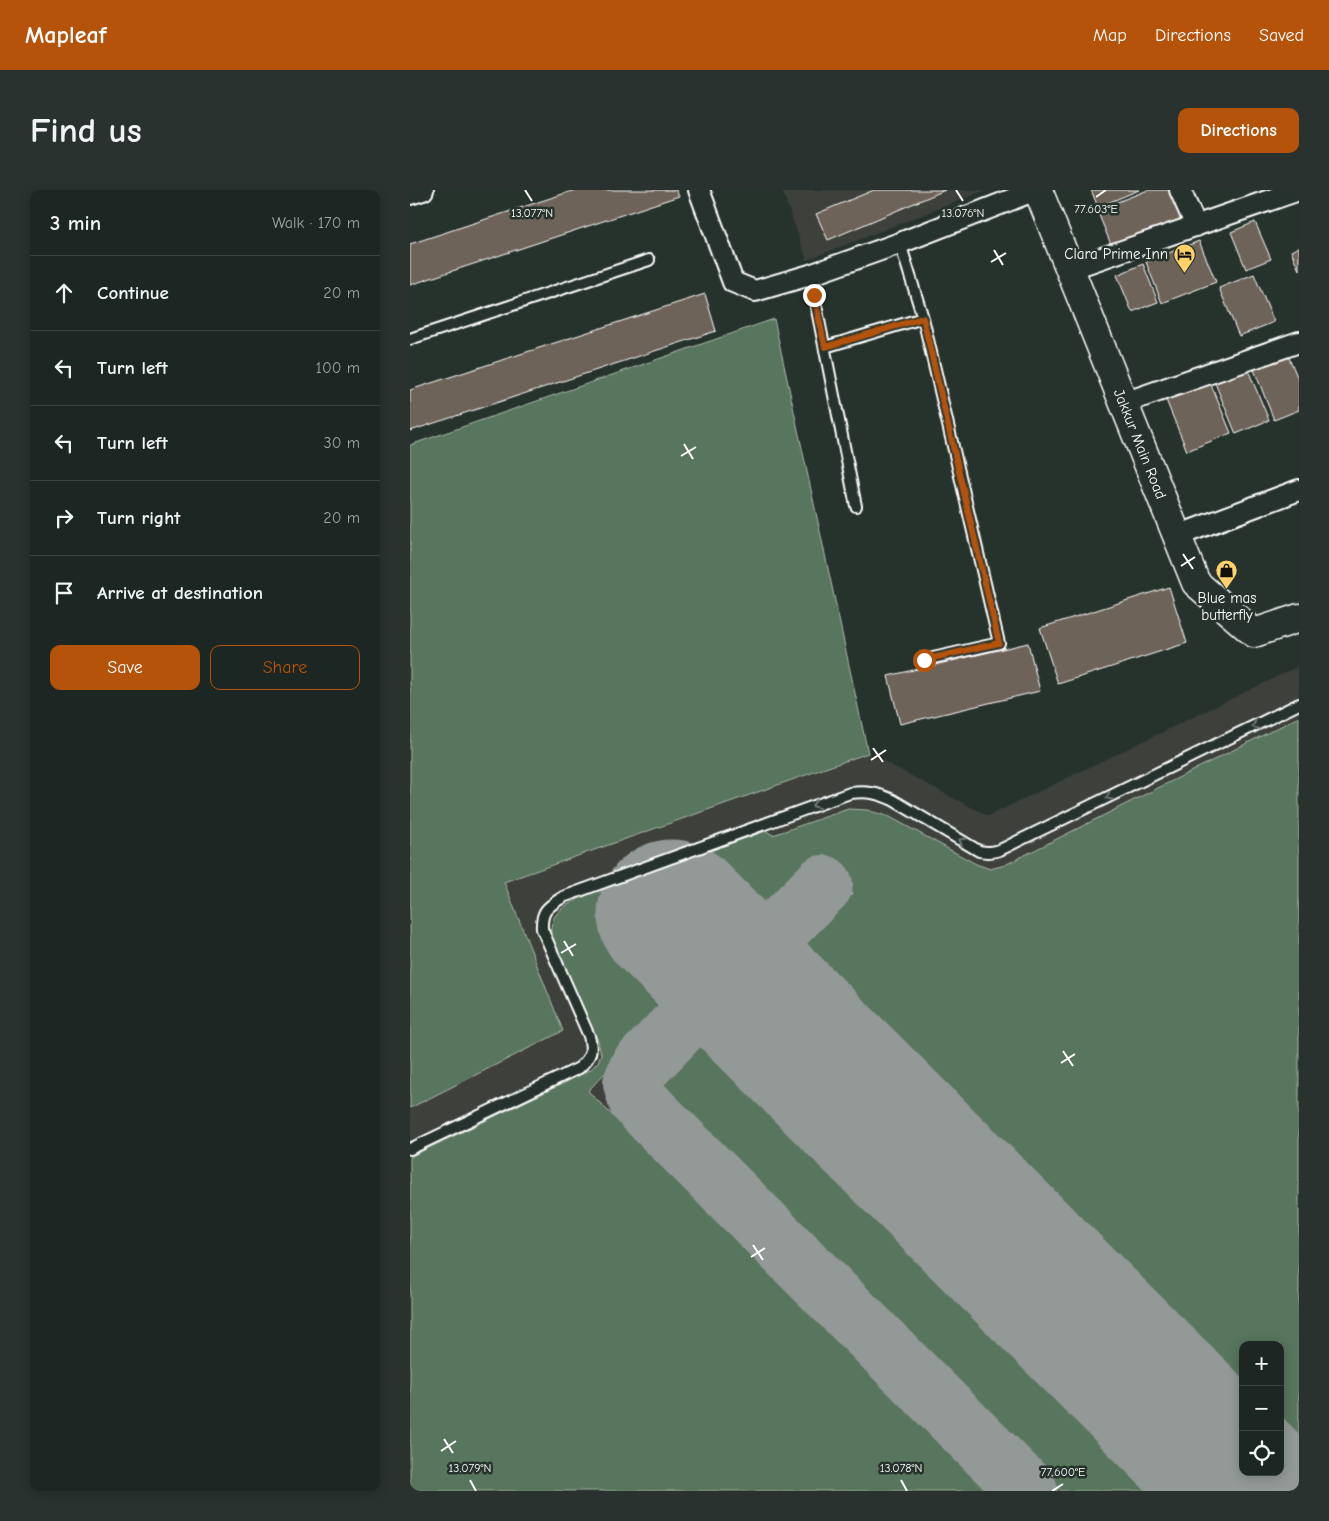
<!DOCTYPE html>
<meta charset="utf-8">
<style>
:root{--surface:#1c2622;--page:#29322f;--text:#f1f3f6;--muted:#a0a5a5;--line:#3a4340;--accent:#b45309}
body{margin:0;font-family:"Comic Neue",sans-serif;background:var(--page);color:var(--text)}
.controls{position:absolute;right:15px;bottom:15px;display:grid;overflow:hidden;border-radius:10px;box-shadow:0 2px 12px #0003}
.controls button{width:45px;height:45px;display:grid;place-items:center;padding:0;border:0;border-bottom:1px solid var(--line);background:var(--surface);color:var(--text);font:25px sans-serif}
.stop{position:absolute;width:15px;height:15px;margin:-11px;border:4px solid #b45309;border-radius:50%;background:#fff}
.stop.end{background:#b45309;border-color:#fff;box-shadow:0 1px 5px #0008}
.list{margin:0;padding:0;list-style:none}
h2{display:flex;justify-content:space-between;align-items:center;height:65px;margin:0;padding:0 20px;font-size:21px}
h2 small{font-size:16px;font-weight:400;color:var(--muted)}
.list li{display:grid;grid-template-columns:32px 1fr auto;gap:15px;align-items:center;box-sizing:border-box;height:75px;padding:0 20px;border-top:1px solid var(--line)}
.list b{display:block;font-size:19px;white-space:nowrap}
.list em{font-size:16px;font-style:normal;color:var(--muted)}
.actions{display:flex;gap:10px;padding:15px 20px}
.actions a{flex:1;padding:11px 0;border:1px solid var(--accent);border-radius:10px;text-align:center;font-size:18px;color:var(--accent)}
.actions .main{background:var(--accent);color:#fff}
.icon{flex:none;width:28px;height:28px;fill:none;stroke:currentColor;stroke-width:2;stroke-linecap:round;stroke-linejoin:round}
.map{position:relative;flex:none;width:889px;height:1301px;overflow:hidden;border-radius:10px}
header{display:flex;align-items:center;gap:30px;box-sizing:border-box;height:70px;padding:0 25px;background:var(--accent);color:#fff}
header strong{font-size:24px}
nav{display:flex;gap:28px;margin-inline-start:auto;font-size:18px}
.intro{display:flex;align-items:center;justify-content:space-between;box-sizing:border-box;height:120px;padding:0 30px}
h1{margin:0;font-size:35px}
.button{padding:12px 22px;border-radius:10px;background:var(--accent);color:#fff;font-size:18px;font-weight:700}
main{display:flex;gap:30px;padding:0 30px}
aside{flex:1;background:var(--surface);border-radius:10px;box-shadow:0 2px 12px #0003}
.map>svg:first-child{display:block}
.built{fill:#3c413a;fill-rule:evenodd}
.green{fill:#58755d;stroke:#acbaae}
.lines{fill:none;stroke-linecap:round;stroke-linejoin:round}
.taxiway{stroke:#929996;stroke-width:60}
.runway{stroke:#929996;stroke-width:149}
.building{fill:#6e6359;stroke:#fff}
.lane-casing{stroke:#fff;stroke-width:14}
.street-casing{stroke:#fff;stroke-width:24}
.secondary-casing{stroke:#fff;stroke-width:31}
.lane{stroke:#26332d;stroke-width:10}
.street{stroke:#26332d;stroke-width:20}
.secondary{stroke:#26332d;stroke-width:28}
.oneway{stroke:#727a76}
.route{stroke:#b45309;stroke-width:6}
.ticks{fill:none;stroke:#fff;stroke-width:2}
.labels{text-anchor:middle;stroke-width:5;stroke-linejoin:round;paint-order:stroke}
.poi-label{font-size:15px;fill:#fff;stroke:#26332d;text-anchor:end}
.street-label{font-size:15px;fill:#fff;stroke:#26332d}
.ticks-label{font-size:12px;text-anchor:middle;fill:#fff;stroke:#26332d;stroke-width:5;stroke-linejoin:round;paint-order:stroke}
</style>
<header>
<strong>Mapleaf</strong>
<nav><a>Map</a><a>Directions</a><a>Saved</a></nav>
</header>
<div class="intro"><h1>Find us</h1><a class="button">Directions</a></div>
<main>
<aside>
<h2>3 min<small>Walk · 170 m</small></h2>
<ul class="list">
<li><svg class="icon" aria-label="ahead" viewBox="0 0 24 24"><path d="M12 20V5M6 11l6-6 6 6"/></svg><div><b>Continue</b></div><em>20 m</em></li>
<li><svg class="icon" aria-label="left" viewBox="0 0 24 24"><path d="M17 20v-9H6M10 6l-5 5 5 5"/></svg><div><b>Turn left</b></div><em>100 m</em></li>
<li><svg class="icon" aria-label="left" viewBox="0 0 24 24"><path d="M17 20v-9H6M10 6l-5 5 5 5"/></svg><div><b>Turn left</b></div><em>30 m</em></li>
<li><svg class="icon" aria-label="right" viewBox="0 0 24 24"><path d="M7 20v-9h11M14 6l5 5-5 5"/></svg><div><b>Turn right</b></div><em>20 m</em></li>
<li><svg class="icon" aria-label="arrive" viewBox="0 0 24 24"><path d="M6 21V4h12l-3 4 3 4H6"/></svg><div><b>Arrive at destination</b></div></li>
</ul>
<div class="actions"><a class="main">Save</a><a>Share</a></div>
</aside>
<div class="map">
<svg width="889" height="1301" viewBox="0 0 889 1301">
<rect width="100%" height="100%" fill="#26332d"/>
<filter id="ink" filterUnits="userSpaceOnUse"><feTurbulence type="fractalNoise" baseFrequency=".02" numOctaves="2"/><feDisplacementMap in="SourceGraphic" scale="10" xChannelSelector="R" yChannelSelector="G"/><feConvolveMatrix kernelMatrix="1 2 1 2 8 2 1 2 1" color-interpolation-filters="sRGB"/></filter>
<g filter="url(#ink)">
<!-- built -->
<path class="built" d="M372,0H576L397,70Z
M889,476V1301H0V918L152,841L93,692L458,563L578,626ZM833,1155H870V1282H833Z"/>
<!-- green -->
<path class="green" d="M364,129L458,563L94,692L153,841L0,918V255Z
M889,527V1301L869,1282H870V1155H833V1246L372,788L369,781L372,771L443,704L401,674L332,743L322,740L279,699L230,747C236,754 247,760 253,768C262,781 262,804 256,818L178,901L580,1301H0V967L152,894L180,880L188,872L191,864L188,851L142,752C135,721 158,714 182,703L356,641L363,645L438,619L457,620L480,627L566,674L580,679L595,675Z
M314,836L324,838L788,1301H651L255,909L251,901L253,888L305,840Z"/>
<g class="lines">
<!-- taxiway -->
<path class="taxiway" d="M342,803C322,795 313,794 296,808L229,878L223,893L228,910L245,928L618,1301
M342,803C332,788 331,783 342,767L413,695"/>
<!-- runway -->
<path class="runway" d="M262,724L841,1301"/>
</g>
<!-- building -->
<path class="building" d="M165,0H266L269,6L0,95V54Z
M464,0H535L418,50L406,24Z
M681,0H729L688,17Z
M738,0H769L780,25L702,57L687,20Z
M845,32L861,69L836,79L821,42Z
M789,51L806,92L752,113L736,72Z
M889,57V80L881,61Z
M733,74L748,112L722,122L707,85Z
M844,84L864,132L829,146L809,98Z
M295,104L306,141L0,241V200Z
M877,163L889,191V220L864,230L843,177Z
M838,180L859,230L826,244L805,193Z
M800,192L821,243L777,261L756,210Z
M759,397L777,453L648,494L630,438Z
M618,453L630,501L490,534L478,486Z"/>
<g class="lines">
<defs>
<path id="lane" d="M490,53L513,128L589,453L514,470
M400,85L446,316
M0,149L239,70
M415,157L513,128
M0,959L169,878C181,867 183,861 179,846L132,739C131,720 138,717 153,707L440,603C458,601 467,603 483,610L569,661C584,664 591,660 604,653L889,514"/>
<path id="street" d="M289,0L323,92L345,101L400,85L490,53L626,0
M770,0L786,36
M0,4L13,0
M660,79L889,0
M714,213L889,152
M767,346L889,300"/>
<path id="secondary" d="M628,0L786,393L844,443L889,428"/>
</defs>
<!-- lane casing -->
<use href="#lane" class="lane-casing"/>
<!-- street casing -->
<use href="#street" class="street-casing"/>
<!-- secondary casing -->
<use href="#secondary" class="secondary-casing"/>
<!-- lane -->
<use href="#lane" class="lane"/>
<!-- street -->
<use href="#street" class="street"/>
<!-- secondary -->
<use href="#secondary" class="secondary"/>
</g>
<!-- one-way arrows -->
<defs><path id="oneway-chevron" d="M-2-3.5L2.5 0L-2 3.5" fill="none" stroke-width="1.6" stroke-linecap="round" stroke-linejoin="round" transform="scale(1.25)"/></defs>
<g class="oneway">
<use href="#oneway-chevron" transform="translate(845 536) rotate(154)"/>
<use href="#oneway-chevron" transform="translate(699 607) rotate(154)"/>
<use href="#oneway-chevron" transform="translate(405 615) rotate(160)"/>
<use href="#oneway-chevron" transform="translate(552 651) rotate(-149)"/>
</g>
</g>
<g class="lines" filter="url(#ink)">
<!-- route -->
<path class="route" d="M404,105L415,157L513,128L589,453L514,470"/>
</g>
<!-- ticks -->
<path class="ticks" d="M115,0L122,11M546,0L553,11M686,7L696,0M584,60L593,75M581,72L596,63M274,254L283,269M271,266L286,257M773,364L783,379M771,376L785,367M463,558L473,572M461,570L476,560M154,751L163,766M151,763L166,754M653,861L663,876M651,873L665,864M343,1055L353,1070M341,1067L355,1058M34,1249L43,1263M31,1261L46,1251M60,1290L66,1301M491,1290L497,1301M642,1301L653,1294"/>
<!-- icons -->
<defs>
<symbol id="hotel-pin" viewBox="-11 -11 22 30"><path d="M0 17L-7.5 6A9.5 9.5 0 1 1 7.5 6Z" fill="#ffd166" stroke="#26332d"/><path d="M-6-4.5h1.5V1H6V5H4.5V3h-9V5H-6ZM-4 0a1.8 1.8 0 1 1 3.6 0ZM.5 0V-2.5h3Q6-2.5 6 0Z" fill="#111"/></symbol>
<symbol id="shop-pin" viewBox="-11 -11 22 30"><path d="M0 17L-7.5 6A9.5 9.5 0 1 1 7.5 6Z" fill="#ffd166" stroke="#26332d"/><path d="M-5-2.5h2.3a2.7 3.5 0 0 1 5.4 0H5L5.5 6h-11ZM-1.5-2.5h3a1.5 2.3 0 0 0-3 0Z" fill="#111"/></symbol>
</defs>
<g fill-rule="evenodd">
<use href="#hotel-pin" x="762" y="52" width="25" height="34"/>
<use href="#shop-pin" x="804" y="368" width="25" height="34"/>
</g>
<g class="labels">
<!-- poi labels -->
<g class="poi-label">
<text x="758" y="69">Clara Prime Inn</text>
<text x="817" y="413" text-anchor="middle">Blue mas<tspan x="817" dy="17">butterfly</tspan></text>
</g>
<!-- street labels -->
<g class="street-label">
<text transform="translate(730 254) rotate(68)" y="5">Jakkur Main Road</text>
</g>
</g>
<g class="ticks-label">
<text x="686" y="23">77.603°E</text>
<text x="122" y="27">13.077°N</text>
<text x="553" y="27">13.076°N</text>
<text x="60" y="1282">13.079°N</text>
<text x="491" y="1282">13.078°N</text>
<text x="653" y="1286">77.600°E</text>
</g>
</svg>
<div class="controls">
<button>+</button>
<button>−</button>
<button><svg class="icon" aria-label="locate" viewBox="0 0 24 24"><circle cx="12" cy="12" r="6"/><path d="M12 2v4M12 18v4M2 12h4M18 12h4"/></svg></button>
</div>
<div class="stop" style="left:514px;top:470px"></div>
<div class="stop end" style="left:404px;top:105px"></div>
</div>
</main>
